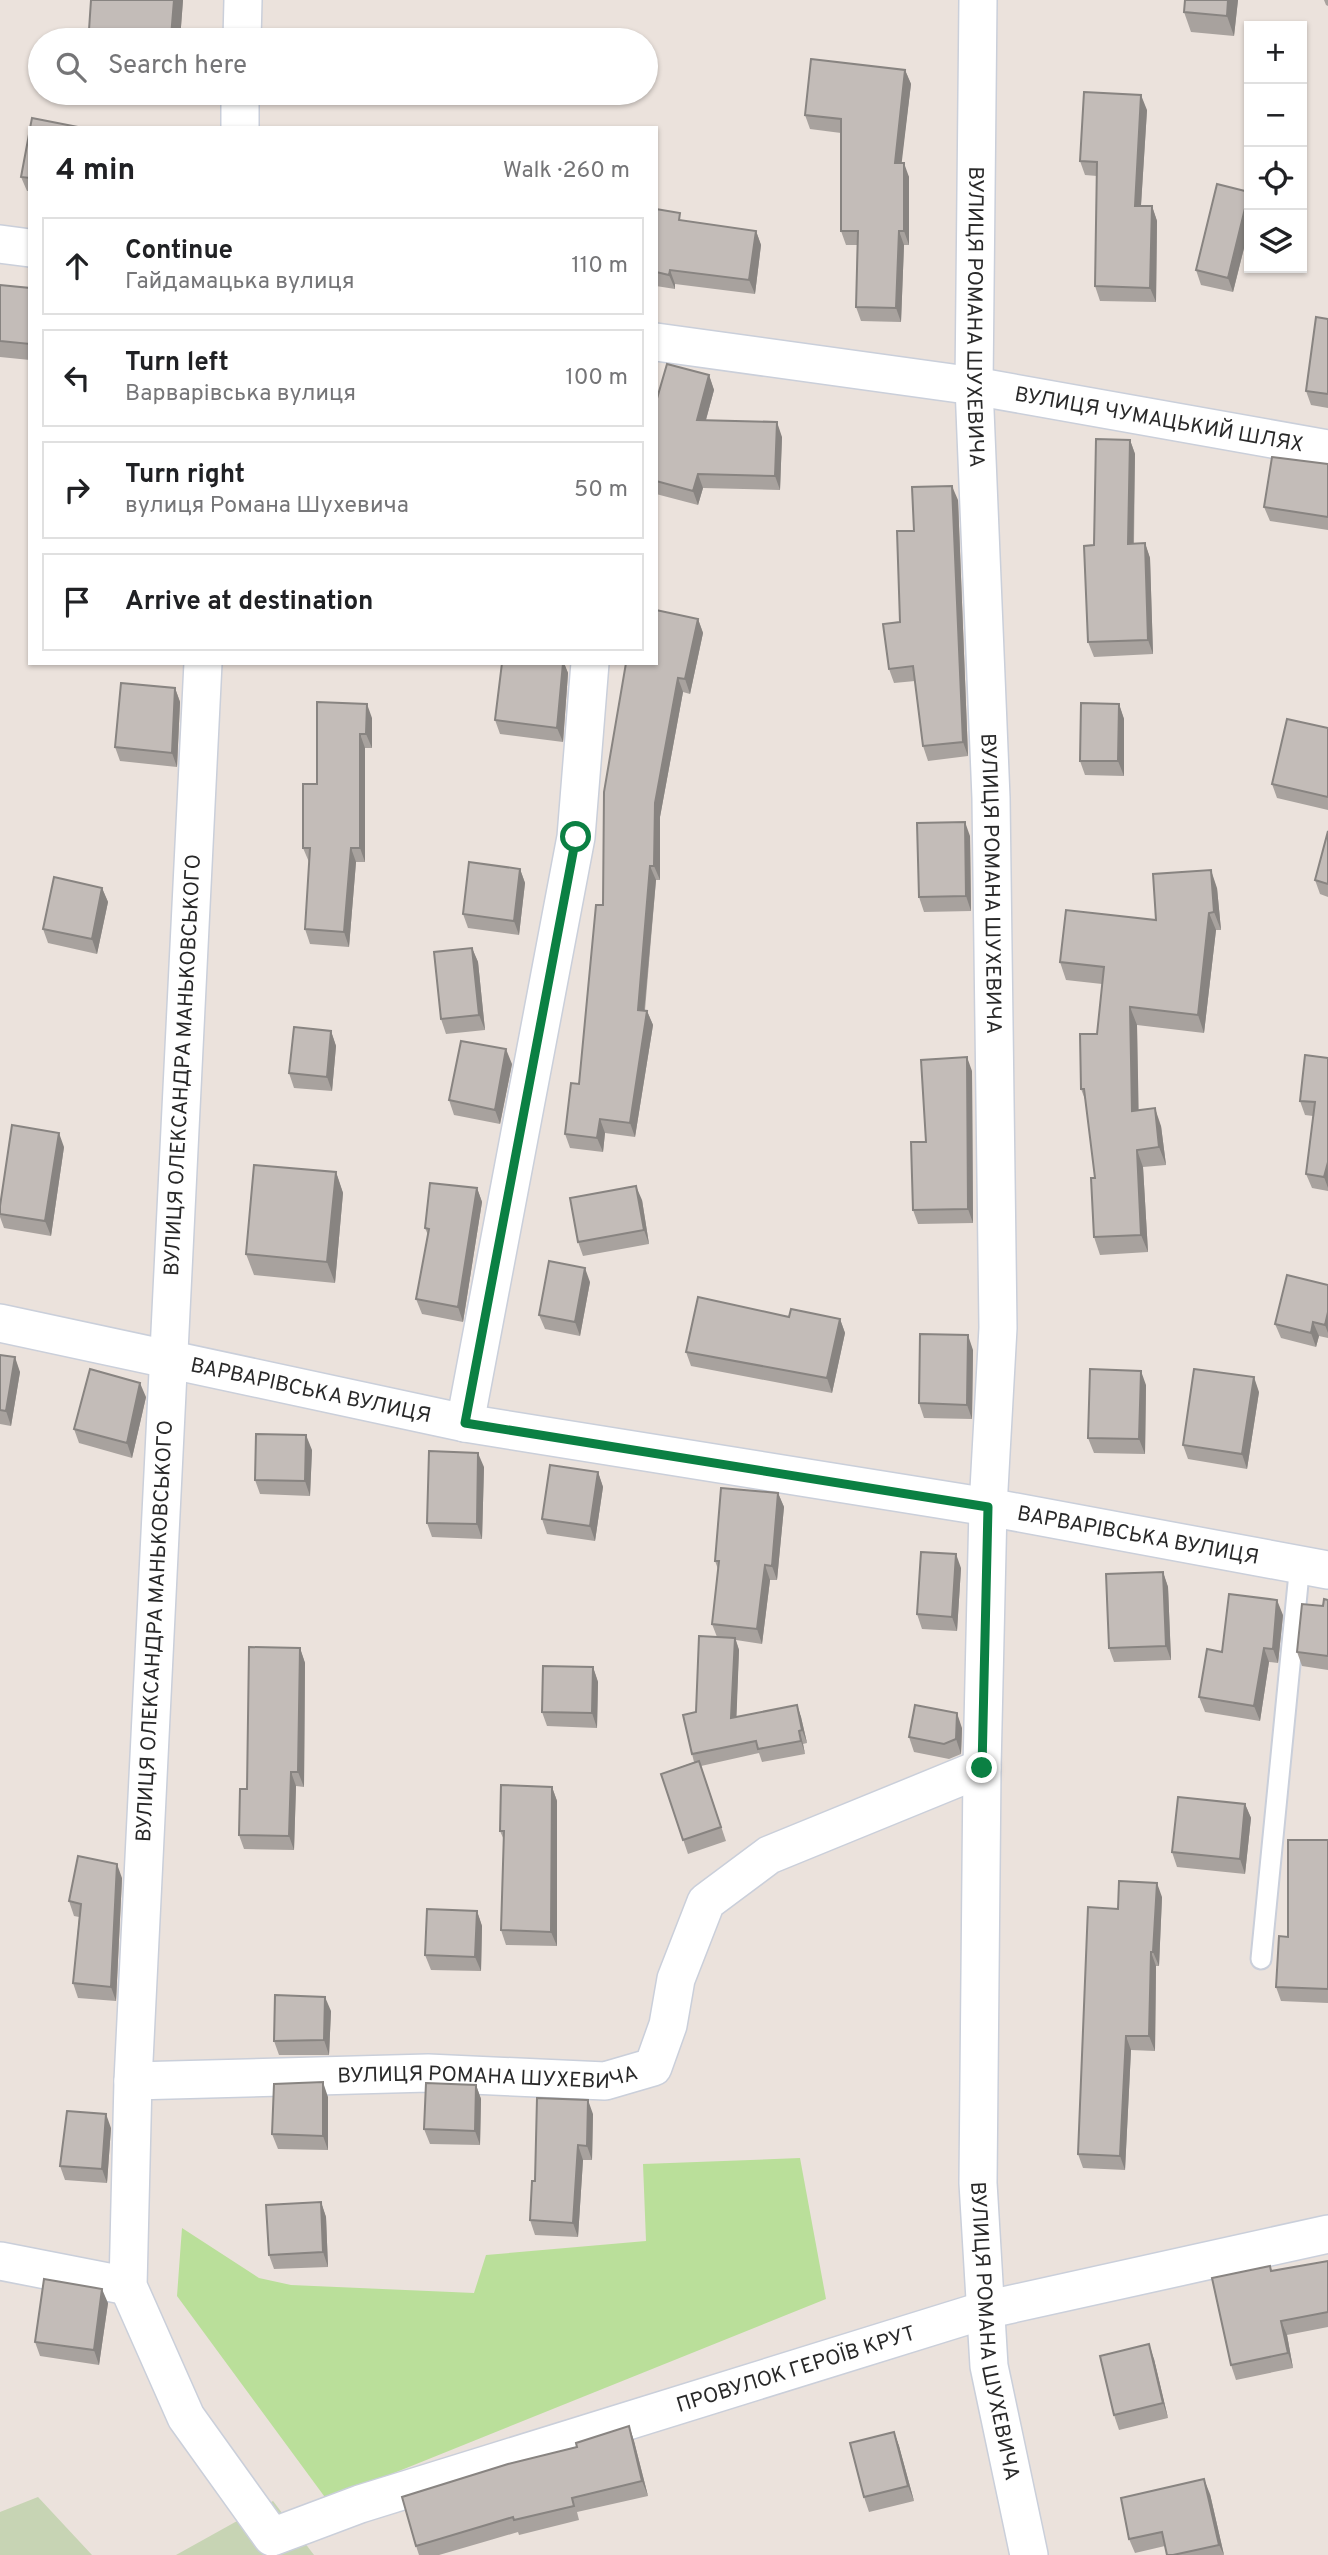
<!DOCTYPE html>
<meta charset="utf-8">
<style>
:root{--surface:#fff;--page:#f2f2f2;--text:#202124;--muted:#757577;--line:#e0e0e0}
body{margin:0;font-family:Overpass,sans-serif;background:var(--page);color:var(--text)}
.controls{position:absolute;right:21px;top:21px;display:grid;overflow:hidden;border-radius:0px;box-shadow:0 2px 5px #0004}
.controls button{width:63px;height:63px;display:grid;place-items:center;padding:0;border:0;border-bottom:2px solid var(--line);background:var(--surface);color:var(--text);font:35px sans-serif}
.stop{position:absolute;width:21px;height:21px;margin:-16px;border:5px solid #0b8043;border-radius:50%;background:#fff}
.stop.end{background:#0b8043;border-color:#fff;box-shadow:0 2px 7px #0008}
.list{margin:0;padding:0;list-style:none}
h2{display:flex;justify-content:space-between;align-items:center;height:91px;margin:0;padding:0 28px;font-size:30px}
h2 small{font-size:23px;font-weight:400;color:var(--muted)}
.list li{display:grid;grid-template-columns:46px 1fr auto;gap:21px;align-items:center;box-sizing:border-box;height:98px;margin:0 14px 14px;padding:0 14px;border:2px solid var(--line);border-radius:0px}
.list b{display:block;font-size:26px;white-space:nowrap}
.list p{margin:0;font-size:23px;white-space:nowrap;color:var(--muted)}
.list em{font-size:23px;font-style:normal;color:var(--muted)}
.icon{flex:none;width:38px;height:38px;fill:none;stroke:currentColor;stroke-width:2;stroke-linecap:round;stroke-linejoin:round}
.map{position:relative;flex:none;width:1328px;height:2555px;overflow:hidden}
.search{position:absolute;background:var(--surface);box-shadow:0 2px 5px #0004;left:28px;top:28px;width:630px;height:77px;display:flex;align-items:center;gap:18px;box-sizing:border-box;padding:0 24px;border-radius:38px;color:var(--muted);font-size:26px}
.panel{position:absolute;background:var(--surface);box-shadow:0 2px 5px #0004;left:28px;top:126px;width:630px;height:539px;border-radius:0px}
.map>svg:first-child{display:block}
.green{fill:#badf9a}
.cemetery{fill:#c7d4b4}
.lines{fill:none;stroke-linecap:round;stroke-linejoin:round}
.service-casing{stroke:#cacfda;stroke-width:23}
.minor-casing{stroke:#cacfda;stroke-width:40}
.service{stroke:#fff;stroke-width:19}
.minor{stroke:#fff;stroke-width:37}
.wall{fill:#a8a29e}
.shaded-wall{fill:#888481}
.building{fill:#c3bcb8;stroke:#888481;stroke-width:2}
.route{stroke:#0b8043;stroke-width:9}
.labels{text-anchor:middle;stroke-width:7;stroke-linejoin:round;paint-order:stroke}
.street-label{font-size:21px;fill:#292929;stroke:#fff}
</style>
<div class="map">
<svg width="1328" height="2555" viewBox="0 0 1328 2555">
<rect width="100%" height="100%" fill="#ebe2dc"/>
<!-- green -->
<path class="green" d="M800,2158L826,2299L327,2500L177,2296L182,2228L259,2278L291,2285L474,2293L486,2255L646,2241L643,2164Z"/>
<!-- cemetery -->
<path class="cemetery" d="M38,2497L92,2555H0V2512Z
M273,2501L314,2555H176Z"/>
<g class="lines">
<defs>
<path id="service" d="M1261,1959L1300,1563"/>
<g id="minor">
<path id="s1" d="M978,0L974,386L991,798L998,1328L988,1507L982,1768L978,2183L989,2366L1029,2555"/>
<path d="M242,40L243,0"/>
<path d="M240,128V93"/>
<path d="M0,244L30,248"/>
<path id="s2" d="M656,342L974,386L1328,449"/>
<path id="s3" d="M203,663L133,2081L128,2286L186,2417L272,2537L360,2504L985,2310L1328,2234"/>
<path id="s4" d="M0,1323L465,1423L988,1507L1328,1570"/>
<path d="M465,1423L576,837L590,663"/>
<path id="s5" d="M133,2081L428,2073L605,2081L653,2067L668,2025L676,1979L706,1902L769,1855L982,1768"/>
<path d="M0,2261L128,2286"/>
</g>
</defs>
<!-- service casing -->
<use href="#service" class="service-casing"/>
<!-- minor casing -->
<use href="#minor" class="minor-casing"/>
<!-- service -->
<use href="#service" class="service"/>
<!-- minor -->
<use href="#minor" class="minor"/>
</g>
<!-- wall -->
<path class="wall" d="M91,0H183L180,40H93L89,30Z
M1185,0H1238L1234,36L1191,32L1184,12Z
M1324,0H1328V6L1326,5Z
M905,70L911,84L901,163L909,177V245H904L901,322L861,321L856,307L857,245H846L841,231V133L810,129L805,115Z
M294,93H391V99L297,101Z
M1147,110L1141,206H1152L1157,221L1156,302L1100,301L1095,286L1097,176L1085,175L1080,161Z
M30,129V191H27L21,177Z
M1249,192V228L1233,292L1201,285L1196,270Z
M656,209L683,221L756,231L761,245L755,294L675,284V289L656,286Z
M0,285L30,288V360L0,357Z
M1328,319V408L1311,405L1306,391Z
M709,375L714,390L706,420L782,437L780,490L703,488L698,505L656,494V402Z
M1130,440L1135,454L1134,544L1145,543L1150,558L1153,654L1094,657L1088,642L1094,545Z
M1328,464V530L1270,521L1264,507Z
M958,500L968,756L928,761L923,746L915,681L894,683L889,669L900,622L914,531Z
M698,619L703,633L690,694L683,692L660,817V880H656L645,1010L647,1011L653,1025L635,1137L605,1133L603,1152L570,1148L565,1134L579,1084L603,905Z
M502,663H564L568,673L563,742L500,734L495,720Z
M175,688L180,702L177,767L120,761L115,747Z
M1119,704L1124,719V776L1085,775L1080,761Z
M372,718V748H365V862H356L349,947L310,944L305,929L309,862L303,848L317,784Z
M1328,728V810L1277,798L1272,784Z
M1328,831V897L1320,894L1315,880Z
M970,836L971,911L924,912L919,897Z
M520,869L525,883L519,935L468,928L463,914Z
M102,888L108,902L97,954L48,943L43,929Z
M1217,888L1221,930H1216L1204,1033L1137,1025L1138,1110L1161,1126L1166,1165L1143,1167L1148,1252L1100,1255L1094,1237L1095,1178L1086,1102L1081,1089L1097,1034L1102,984L1066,980L1060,962L1156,920Z
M472,948L478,962L485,1030L446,1034L441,1019Z
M331,1031L336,1046L332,1091L294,1088L289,1073Z
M1328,1058V1191L1312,1188L1306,1174L1313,1116L1305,1115L1300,1101Z
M512,1064L500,1124L454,1115L449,1100Z
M972,1071L973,1223L918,1224L913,1210L926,1142Z
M64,1147L51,1236L4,1228L0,1217V1206Z
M336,1172L343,1193L335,1283L254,1275L246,1254Z
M477,1188L482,1202L463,1322L422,1314L416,1299L428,1235L425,1228Z
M642,1200L649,1244L583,1256L578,1242Z
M590,1282L580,1336L545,1329L539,1315Z
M1328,1285V1338L1319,1336L1316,1347L1281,1338L1275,1324Z
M789,1317L840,1319L845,1333L832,1393L691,1366L686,1352Z
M973,1350L972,1419L924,1418L919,1403Z
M0,1355L20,1372L11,1426L0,1424Z
M1146,1385L1145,1454L1094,1453L1088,1438Z
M1259,1392L1247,1469L1188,1459L1183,1445Z
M146,1397L132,1458L79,1443L74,1429Z
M312,1450L310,1496L260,1494L255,1480Z
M484,1467L482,1539L432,1537L427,1523Z
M598,1472L603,1487L595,1541L547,1534L542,1519Z
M778,1493L784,1507L777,1580H770L762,1644L736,1640L739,1650L736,1717L797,1705L801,1717L807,1743L803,1744L805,1754L762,1762L759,1753L701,1766L726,1841L688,1854L661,1774L694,1762L692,1754L696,1712L717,1637L712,1624L718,1569L715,1561Z
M961,1568L957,1631L922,1629L917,1614Z
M1163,1572L1168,1587L1171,1660L1114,1662L1109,1648Z
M1328,1600V1670L1302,1666L1297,1652Z
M1283,1615L1278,1663L1269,1662L1260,1721L1205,1712L1199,1697L1222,1652Z
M300,1648L305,1663L304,1787L296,1786L294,1850L244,1849L239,1835L247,1789Z
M593,1667L598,1682L597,1728L547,1726L542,1712Z
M962,1728L961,1754L949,1759L914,1752L909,1737Z
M552,1787L557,1801V1946L506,1945L501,1930L504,1840L500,1831Z
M1245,1804L1251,1818L1245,1874L1177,1867L1172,1852Z
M1328,1840V2003L1281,2001L1276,1987L1288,1937Z
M122,1878L116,2001L78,1998L73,1983L79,1917L74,1916L69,1901Z
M1162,1897L1159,1966H1156L1155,2051L1131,2050L1125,2170L1083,2168L1078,2154L1118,1909Z
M477,1911L482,1926L481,1971L431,1970L425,1955Z
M331,2011L329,2055H279L274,2041Z
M476,2085L481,2099L480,2145L430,2144L424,2129Z
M328,2097V2150L278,2149L272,2134Z
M593,2114L592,2160H583L578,2237L535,2235L530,2220L535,2181Z
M111,2128L107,2183L65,2180L60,2166Z
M321,2202L326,2217L328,2267L274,2269L269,2255Z
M1328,2261V2327L1287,2335L1293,2368L1236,2380L1231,2365L1271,2271Z
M108,2303L99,2365L40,2356L35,2342Z
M1154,2359L1168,2418L1119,2430L1114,2415Z
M629,2426L634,2441L648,2496L577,2512L579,2520L519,2535L518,2532L439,2555H419L416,2546L577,2447Z
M894,2432L899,2446L914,2501L869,2512L864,2497Z
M1210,2494L1224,2555H1167L1165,2546L1135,2553L1129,2539Z"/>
<!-- shaded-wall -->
<path class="shaded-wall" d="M174,0H183L180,40H172L171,37Z
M1228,0H1238L1234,36L1227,16Z
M905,70L911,84L900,177L895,163Z
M1141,95L1147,110L1140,220L1135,206Z
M904,163L909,177V245L904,231Z
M1249,192V228L1233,292L1228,278Z
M1152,206L1157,221L1156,302L1150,288Z
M756,231L761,245L755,294L749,280Z
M899,231L904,245L901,322L896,308Z
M670,270L675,284V289L669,275Z
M709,375L714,390L702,434L697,420Z
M777,422L782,437L780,490L775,476Z
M1130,440L1135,454L1133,558L1128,544Z
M698,474L703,488L698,505L693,491Z
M952,486L958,500L968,756L963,742Z
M1145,543L1150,558L1153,654L1148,640Z
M698,619L703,633L690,694L685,679Z
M563,663H564L568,673L563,742L557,728Z
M678,678L683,692L660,817V880L654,866L655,803Z
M175,688L180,702L177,767L172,753Z
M367,704L372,718V748L366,734Z
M1119,704L1124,719V776L1118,761Z
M360,734L365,748V862L360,848Z
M965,822L970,836L971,911L966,896Z
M351,848L356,862L349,947L344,932Z
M650,866L656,880L643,1024L638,1010Z
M520,869L525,883L519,935L514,921Z
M1211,870L1217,888L1221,930L1214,912Z
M102,888L108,902L97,954L92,939Z
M1209,913L1216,930L1204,1033L1198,1015Z
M472,948L478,962L485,1030L479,1015Z
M1130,1007L1137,1025L1139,1128L1132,1111Z
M647,1011L653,1025L635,1137L630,1123Z
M331,1031L336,1046L332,1091L327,1077Z
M506,1049L512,1064L500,1124L495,1110Z
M967,1057L972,1071L973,1223L968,1209Z
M1155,1108L1161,1126L1166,1165L1159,1147Z
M600,1119L605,1133L603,1152L597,1138Z
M59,1133L64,1147L51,1236L45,1221Z
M1137,1150L1143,1167L1148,1252L1141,1235Z
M1328,1162V1188L1324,1177Z
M336,1172L343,1193L335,1283L327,1262Z
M636,1186L642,1200L649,1244L644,1230Z
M477,1188L482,1202L463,1322L458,1307Z
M585,1268L590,1282L580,1336L575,1322Z
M1328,1312V1333L1325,1325Z
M840,1319L845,1333L832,1393L827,1378Z
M1313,1322L1319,1336L1316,1347L1311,1333Z
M968,1335L973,1350L972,1419L967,1405Z
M15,1357L20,1372L11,1426L6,1411Z
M1141,1371L1146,1385L1145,1454L1139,1439Z
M1254,1377L1259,1392L1247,1469L1242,1454Z
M140,1383L146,1397L132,1458L127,1443Z
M306,1435L312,1450L310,1496L305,1481Z
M478,1453L484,1467L482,1539L477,1524Z
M598,1472L603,1487L595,1541L590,1526Z
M778,1493L784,1507L777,1580L772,1566Z
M956,1554L961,1568L957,1631L952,1617Z
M765,1565L770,1580L762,1644L757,1629Z
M1163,1572L1168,1587L1171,1660L1166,1646Z
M1277,1600L1283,1615L1278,1663L1273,1649Z
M735,1638L739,1650L736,1730L731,1718Z
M300,1648L305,1663L304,1787L298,1772Z
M1264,1648L1269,1662L1260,1721L1254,1706Z
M593,1667L598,1682L597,1728L592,1713Z
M797,1705L801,1717L807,1743L802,1730Z
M957,1713L962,1728L961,1754L956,1739Z
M799,1731L803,1744L805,1754L801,1741Z
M291,1772L296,1786L294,1850L289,1836Z
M552,1787L557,1801V1946L551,1932Z
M1245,1804L1251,1818L1245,1874L1240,1859Z
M117,1864L122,1878L116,2001L111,1987Z
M1157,1883L1162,1897L1159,1966L1153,1952Z
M477,1911L482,1926L481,1971L475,1957Z
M1151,1952L1156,1966L1155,2051L1149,2036Z
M325,1997L331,2011L329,2055L324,2040Z
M1126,2036L1131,2050L1125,2170L1120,2156Z
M323,2082L328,2097V2150L323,2136Z
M476,2085L481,2099L480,2145L475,2131Z
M588,2100L593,2114L592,2160L587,2146Z
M106,2114L111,2128L107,2183L102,2169Z
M578,2145L583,2160L578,2237L573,2223Z
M321,2202L326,2217L328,2267L323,2252Z
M102,2289L108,2303L99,2365L94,2350Z
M1281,2321L1287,2335L1293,2368L1288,2353Z
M1149,2344L1154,2359L1168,2418L1163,2403Z
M629,2426L634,2441L648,2496L642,2481Z
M894,2432L899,2446L914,2501L908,2486Z
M1204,2479L1210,2494L1224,2555L1219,2545Z"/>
<!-- building -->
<path class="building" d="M91,0H174L171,37L89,30Z
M1185,0H1228L1227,16L1184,12Z
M385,38V40H291V39Z
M811,59L905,70L895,163H904V231H899L896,308L856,307L858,231H841V119L805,115Z
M1084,92L1141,95L1135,206H1152L1150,288L1095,286L1097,162L1080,161Z
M32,118L83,128H30Z
M30,129V178L21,177Z
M1217,184L1249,192L1228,278L1196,270Z
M656,209L680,213L679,220L756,231L749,280L670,270L669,275L656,272Z
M0,285L30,288V344L0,341Z
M1316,317L1328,319V394L1306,391Z
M667,364L709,375L697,420L777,422L775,476L698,474L693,491L656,481V402Z
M1096,439L1130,440L1128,544L1145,543L1148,640L1088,642L1084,546L1094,545Z
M1272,457L1328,464V517L1264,507Z
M952,486L963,742L923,746L913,666L889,669L883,624L900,622L897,531H914L912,487Z
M656,610L698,619L685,679L678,678L655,803L654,866H650L638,1010L647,1011L630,1123L600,1119L597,1138L565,1134L571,1083L579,1084L596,905H603L604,792L626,663H656Z
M502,663H563L557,728L495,720Z
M121,683L175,688L172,753L115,747Z
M317,702L367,704L366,734H360V848H351L344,932L305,929L310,848H303V784H317Z
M1081,703L1119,704L1118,761H1080Z
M1287,719L1328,728V797L1272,784Z
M965,822L966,896L919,897L917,823Z
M1328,831V884L1315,880Z
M469,862L520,869L514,921L463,914Z
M1211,870L1214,912L1209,913L1198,1015L1130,1007L1132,1111L1155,1108L1159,1147L1137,1150L1141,1235L1094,1237L1091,1178H1095L1084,1089H1081L1080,1034H1097L1104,967L1060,962L1066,910L1156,920L1153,874Z
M54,877L102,888L92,939L43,929Z
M472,948L479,1015L441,1019L434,952Z
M294,1027L331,1031L327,1077L289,1073Z
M461,1041L506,1049L495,1110L449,1100Z
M1305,1055L1328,1058V1162L1324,1177L1306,1174L1315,1102L1300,1101Z
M967,1057L968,1209L913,1210L911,1142H926L921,1060Z
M12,1125L59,1133L45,1221L0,1214V1206Z
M254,1165L336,1172L327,1262L246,1254Z
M430,1183L477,1188L458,1307L416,1299L429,1229L425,1228Z
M636,1186L644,1230L578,1242L570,1198Z
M549,1261L585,1268L575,1322L539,1315Z
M1287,1275L1328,1285V1312L1325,1325L1313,1322L1311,1333L1275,1324Z
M698,1297L789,1317L791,1309L840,1319L827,1378L686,1352Z
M920,1334L968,1335L967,1405L919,1403Z
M0,1355L15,1357L6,1411L0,1410Z
M90,1369L140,1383L127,1443L74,1429Z
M1090,1369L1141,1371L1139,1439L1088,1438Z
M1194,1369L1254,1377L1242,1454L1183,1445Z
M256,1434L306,1435L305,1481L255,1480Z
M429,1451L478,1453L477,1524L427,1523Z
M550,1465L598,1472L590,1526L542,1519Z
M721,1488L778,1493L772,1566L765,1565L757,1629L712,1624L719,1561H715Z
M921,1552L956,1554L952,1617L917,1614Z
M1163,1572L1166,1646L1109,1648L1106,1574Z
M1229,1594L1277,1600L1273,1649L1264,1648L1254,1706L1199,1697L1207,1649L1222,1652Z
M1324,1599L1328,1600V1656L1297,1652L1302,1604L1323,1606Z
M699,1636L735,1638L731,1718L797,1705L802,1730L799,1731L801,1741L758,1749L756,1741L692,1754L683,1715L696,1712Z
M249,1647L300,1648L298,1772H291L289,1836L239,1835L240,1789H247Z
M543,1666L593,1667L592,1713L542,1712Z
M915,1705L957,1713L956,1739L944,1744L909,1737Z
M699,1761L721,1827L683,1840L661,1774Z
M501,1785L552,1787L551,1932L501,1930L504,1831H500Z
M1178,1797L1245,1804L1240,1859L1172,1852Z
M1288,1840H1328V1989L1276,1987L1279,1936L1288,1937Z
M78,1856L117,1864L111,1987L73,1983L81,1904L69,1901Z
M1119,1881L1157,1883L1153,1952H1151L1149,2036H1126L1120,2156L1078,2154L1088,1907L1118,1909Z
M427,1909L477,1911L475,1957L425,1955Z
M275,1995L325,1997L324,2040L274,2041Z
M323,2082V2136L272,2134L274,2084Z
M426,2083L476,2085L475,2131L424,2129Z
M537,2098L588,2100L587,2146L578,2145L573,2223L530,2220L532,2181H535Z
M67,2111L106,2114L102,2169L60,2166Z
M321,2202L323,2252L269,2255L266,2205Z
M1328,2261V2312L1281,2321L1288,2353L1231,2365L1212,2278L1270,2266L1271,2271Z
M44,2279L102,2289L94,2350L35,2342Z
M1149,2344L1163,2403L1114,2415L1100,2356Z
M629,2426L642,2481L572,2498L574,2506L514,2520L513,2517L416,2546L402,2497L508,2464L577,2447L576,2443Z
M894,2432L908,2486L864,2497L850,2443Z
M1204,2479L1219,2545L1173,2555H1167L1162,2532L1129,2539L1121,2498Z"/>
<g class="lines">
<!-- route -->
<path class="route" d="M576,837L465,1423L988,1507L982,1768"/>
</g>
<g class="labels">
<!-- street labels -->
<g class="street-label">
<text dy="7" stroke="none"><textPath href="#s1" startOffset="317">ВУЛИЦЯ РОМАНА ШУХЕВИЧА</textPath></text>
<text dy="7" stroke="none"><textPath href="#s2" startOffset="509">ВУЛИЦЯ ЧУМАЦЬКИЙ ШЛЯХ</textPath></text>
<text dy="7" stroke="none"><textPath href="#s1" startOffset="884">ВУЛИЦЯ РОМАНА ШУХЕВИЧА</textPath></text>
<text transform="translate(182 1065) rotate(-87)" y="7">ВУЛИЦЯ ОЛЕКСАНДРА МАНЬКОВСЬКОГО</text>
<text dy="7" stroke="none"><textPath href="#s4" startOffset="318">ВАРВАРІВСЬКА ВУЛИЦЯ</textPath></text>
<text dy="7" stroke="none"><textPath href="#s4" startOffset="1158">ВАРВАРІВСЬКА ВУЛИЦЯ</textPath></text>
<text transform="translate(154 1631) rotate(-87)" y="7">ВУЛИЦЯ ОЛЕКСАНДРА МАНЬКОВСЬКОГО</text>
<text dy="7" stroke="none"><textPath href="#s5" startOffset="355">ВУЛИЦЯ РОМАНА ШУХЕВИЧА</textPath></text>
<text dy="7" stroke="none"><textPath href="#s1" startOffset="2333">ВУЛИЦЯ РОМАНА ШУХЕВИЧА</textPath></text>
<text dy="7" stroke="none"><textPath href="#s3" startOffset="2466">ПРОВУЛОК ГЕРОЇВ КРУТ</textPath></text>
</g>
</g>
</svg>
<div class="controls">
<button>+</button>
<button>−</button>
<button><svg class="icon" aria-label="locate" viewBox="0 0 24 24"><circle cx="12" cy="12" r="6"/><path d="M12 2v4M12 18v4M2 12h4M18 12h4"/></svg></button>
<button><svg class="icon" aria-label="layers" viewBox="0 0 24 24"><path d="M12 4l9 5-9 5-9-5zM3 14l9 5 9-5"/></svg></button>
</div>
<div class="stop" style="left:576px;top:837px"></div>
<div class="stop end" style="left:982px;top:1768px"></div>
<div class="search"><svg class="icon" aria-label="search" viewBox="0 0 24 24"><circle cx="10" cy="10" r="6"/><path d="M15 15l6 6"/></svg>Search here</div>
<section class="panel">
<h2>4 min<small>Walk · 260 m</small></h2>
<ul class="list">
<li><svg class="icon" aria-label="ahead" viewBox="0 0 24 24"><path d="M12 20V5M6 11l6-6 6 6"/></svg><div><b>Continue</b><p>Гайдамацька вулиця</p></div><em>110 m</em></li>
<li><svg class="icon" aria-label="left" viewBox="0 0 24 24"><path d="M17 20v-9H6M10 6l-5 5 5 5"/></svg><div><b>Turn left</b><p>Варварівська вулиця</p></div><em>100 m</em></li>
<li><svg class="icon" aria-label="right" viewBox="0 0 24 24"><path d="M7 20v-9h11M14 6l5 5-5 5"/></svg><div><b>Turn right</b><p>вулиця Романа Шухевича</p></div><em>50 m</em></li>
<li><svg class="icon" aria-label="arrive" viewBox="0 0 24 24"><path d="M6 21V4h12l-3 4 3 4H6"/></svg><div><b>Arrive at destination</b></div></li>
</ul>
</section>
</div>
